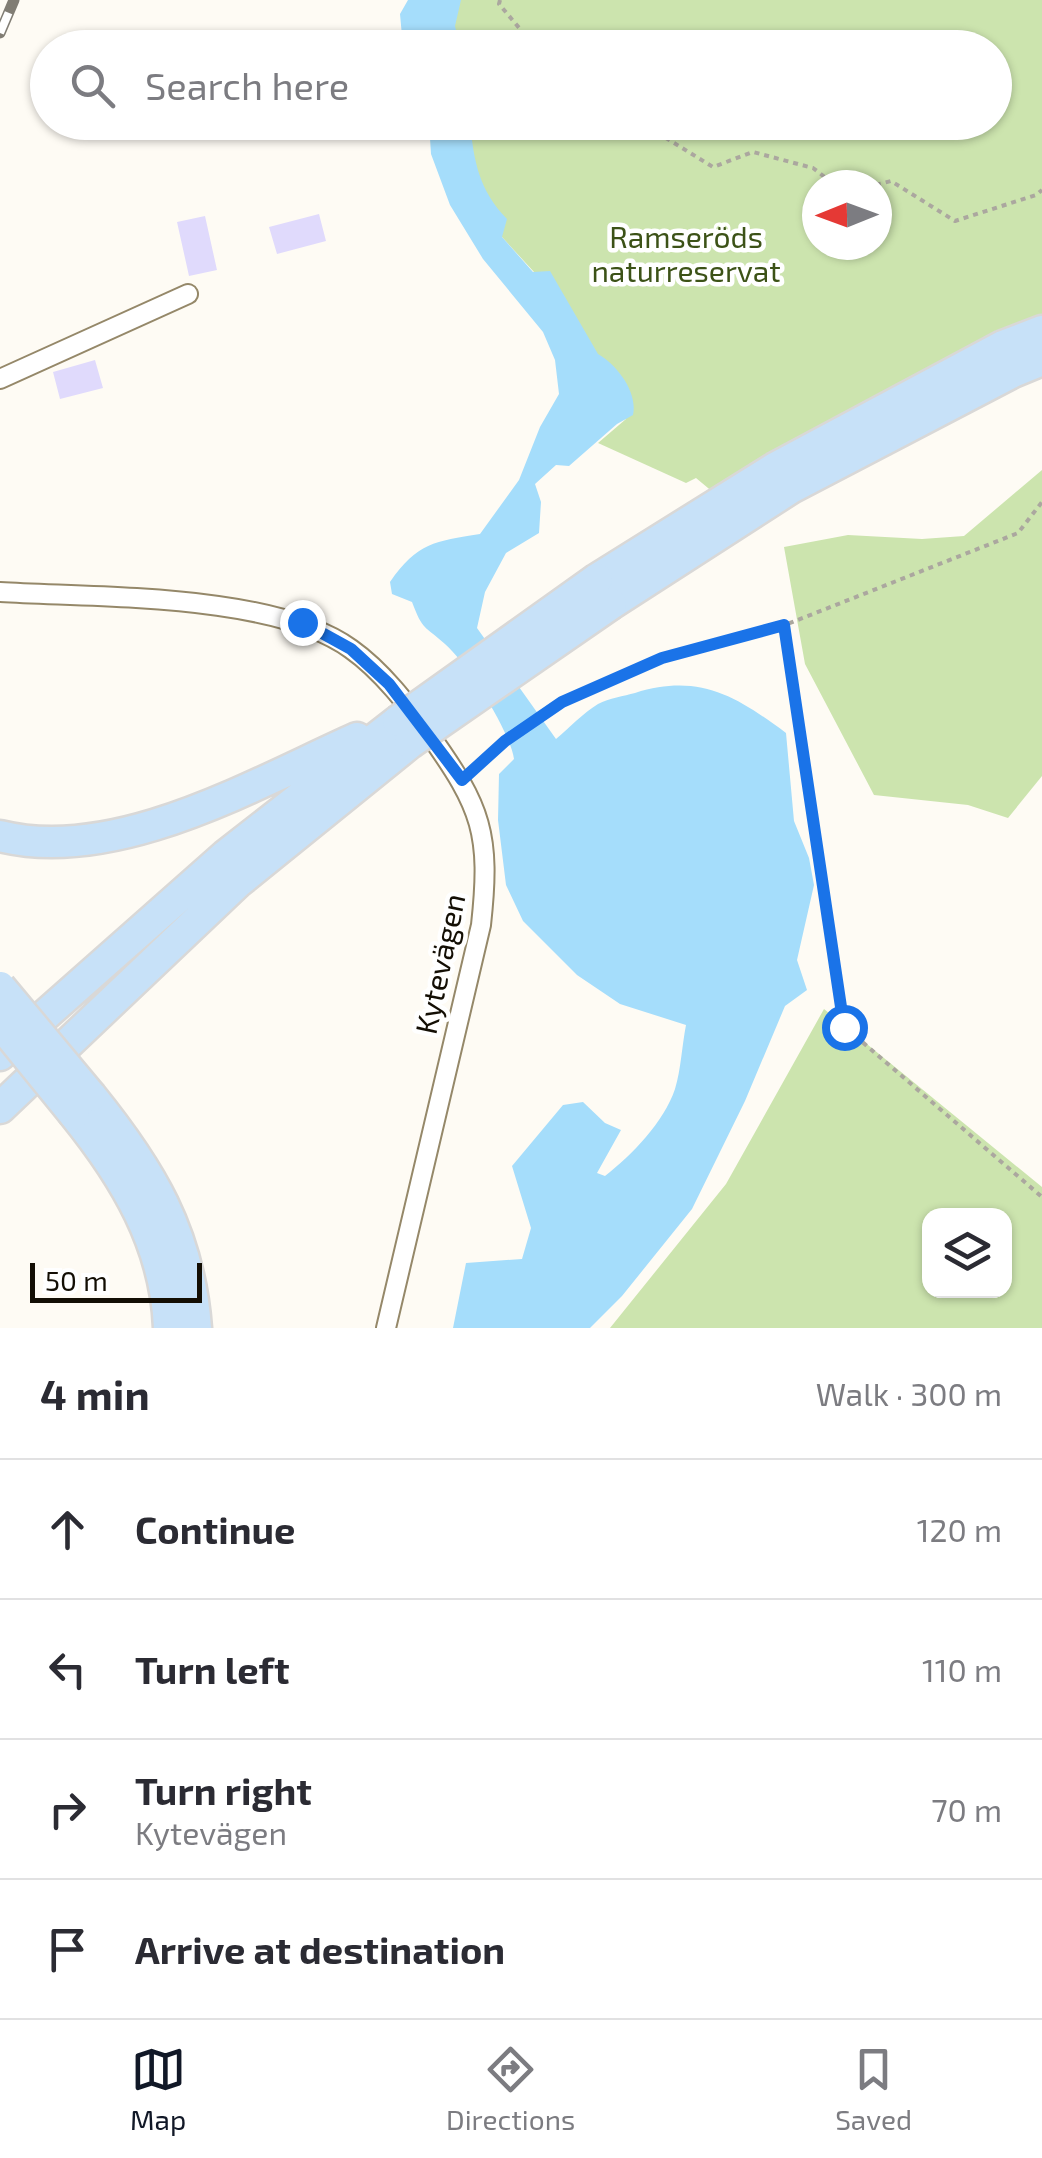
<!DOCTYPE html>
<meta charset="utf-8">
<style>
:root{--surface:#fff;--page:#f2f2f3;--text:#2b2b33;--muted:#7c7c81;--line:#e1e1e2;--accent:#111827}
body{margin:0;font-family:"Exo 2",sans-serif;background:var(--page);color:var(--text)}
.controls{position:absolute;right:30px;bottom:30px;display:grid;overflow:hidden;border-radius:20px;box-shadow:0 2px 8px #0004}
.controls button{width:90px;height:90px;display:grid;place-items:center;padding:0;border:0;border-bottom:2px solid var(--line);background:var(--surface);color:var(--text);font:50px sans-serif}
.compass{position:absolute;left:802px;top:170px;width:90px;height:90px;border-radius:50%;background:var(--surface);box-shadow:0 2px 8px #0004;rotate:269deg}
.scale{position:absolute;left:30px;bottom:25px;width:172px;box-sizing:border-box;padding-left:10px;border:5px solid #130e04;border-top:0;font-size:28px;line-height:35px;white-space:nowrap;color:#130e04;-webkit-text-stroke:8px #fff;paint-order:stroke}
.stop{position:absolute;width:30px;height:30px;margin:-22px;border:8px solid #1a73e8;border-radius:50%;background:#fff}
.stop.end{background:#1a73e8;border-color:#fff;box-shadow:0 2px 10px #0008}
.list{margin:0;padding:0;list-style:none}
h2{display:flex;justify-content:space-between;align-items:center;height:130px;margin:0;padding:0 40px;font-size:42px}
h2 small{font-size:32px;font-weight:400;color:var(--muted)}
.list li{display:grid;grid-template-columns:65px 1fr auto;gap:30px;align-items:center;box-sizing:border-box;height:140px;padding:0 40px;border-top:2px solid var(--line)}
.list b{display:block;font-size:38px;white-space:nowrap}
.list p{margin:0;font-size:32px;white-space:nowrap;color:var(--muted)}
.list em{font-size:32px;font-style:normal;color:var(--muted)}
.icon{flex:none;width:55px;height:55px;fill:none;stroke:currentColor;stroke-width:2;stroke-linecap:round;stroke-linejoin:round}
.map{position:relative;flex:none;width:1042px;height:1328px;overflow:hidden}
.search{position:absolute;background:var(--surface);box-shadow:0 2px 8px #0004;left:30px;right:30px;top:30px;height:110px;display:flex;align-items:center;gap:25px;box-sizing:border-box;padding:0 35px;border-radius:55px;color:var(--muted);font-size:38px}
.sheet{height:690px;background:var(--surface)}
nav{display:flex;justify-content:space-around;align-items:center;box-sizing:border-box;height:140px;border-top:2px solid var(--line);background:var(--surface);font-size:28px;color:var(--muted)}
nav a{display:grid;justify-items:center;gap:5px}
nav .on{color:var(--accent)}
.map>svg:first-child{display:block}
.green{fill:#cce4ae;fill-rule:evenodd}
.water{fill:#a5ddfb}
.building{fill:#e0dafc}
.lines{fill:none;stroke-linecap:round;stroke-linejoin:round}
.street-casing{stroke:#958869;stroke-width:22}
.primary-casing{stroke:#d9d8d7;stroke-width:35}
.path{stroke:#aba79f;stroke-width:4;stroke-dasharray:5 5;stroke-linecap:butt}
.street{stroke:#fff;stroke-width:18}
.primary{stroke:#c7e1f8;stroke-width:30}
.rail-casing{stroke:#817d74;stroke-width:11}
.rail{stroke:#fff;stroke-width:8;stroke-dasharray:22;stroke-linecap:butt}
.primary-bridge-casing{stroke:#d9d8d7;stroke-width:35;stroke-linecap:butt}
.primary-bridge{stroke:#c7e1f8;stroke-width:30}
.route{stroke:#1a73e8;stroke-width:12}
.labels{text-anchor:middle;stroke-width:9;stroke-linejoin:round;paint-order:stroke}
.park-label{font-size:30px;fill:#3c5217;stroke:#fff}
.street-label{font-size:30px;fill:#130e04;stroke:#fff}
</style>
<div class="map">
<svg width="1042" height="1328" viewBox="0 0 1042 1328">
<rect width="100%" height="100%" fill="#fefbf4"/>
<!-- green -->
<path class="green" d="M453,0H1042V324L714,493L696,478L686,483L598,443L626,419L534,272L501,236L476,172L464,123L994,122V48H446ZM817,185H877V245H817Z
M1042,470V776L1008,818L968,805L874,795L805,664L784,547L848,535L922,539L964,536Z
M824,1009L1042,1187V1328H610L726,1184ZM930,1216H1004V1290H930Z"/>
<!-- water -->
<path class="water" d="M408,0H461L455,26L460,47H403L400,14Z
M429,123H470C474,162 479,190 507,219L502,237L533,272L550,271L598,354C617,365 638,392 633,415L617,424L569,466L556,465L535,484L541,502L539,533L506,553L485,592L477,628L556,739C569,728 583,713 598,704C609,698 624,696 635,693C699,673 736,696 786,733L794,821L809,858L814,885L797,960L807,990L785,1006L745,1101L692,1209L622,1296L590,1328H453L466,1263L522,1259L531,1228L512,1166L563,1105L583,1102L605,1123L621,1130L597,1173L605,1176C632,1155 664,1122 675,1089C681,1069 682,1045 686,1025L620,1004L577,975L523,921L506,885L498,820L499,774L514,759C510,731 467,663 445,644C424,625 423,631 412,602L392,594L390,582C417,543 435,541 480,534L519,480L540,427L559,394L555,360L543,332L483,259L450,205L431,154Z"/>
<!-- building -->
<path class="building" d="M319,214L326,241L277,254L269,227Z
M205,216L217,270L189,276L177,222Z
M95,360L103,388L60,399L53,372Z"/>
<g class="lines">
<defs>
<path id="street" d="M0,379L188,294
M0,592C97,598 274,593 351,649C382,671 407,704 429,734C482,808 491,834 481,925L386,1328"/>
<path id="primary" d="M597,579L775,468L1003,346L1042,331
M611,604L791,488L1013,372L1042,360
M0,836C116,865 254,784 357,738
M0,1055L226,855L398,721
M91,1096C150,1169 189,1233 196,1328
M0,1108L237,883L410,743
M74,1114C125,1177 166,1245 169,1328"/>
</defs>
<!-- street casing -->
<use href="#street" class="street-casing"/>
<!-- primary casing -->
<use href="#primary" class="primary-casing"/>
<!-- path -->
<path class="path" d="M500,0L499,4L536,48
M640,122L713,167L753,152L813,168L835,185
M876,185L891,181L955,221L1036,195L1042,190
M785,625L845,1027L1042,1197
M475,768L505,741L562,703L662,658L785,625L1018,533L1042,502"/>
<!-- street -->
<use href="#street" class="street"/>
<!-- primary -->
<use href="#primary" class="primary"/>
<defs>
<path id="rail" d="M0,33L14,0"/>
</defs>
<!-- rail casing -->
<use href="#rail" class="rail-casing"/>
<!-- rail -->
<use href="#rail" class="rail"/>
<defs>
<path id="primary-bridge" d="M398,721L597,579
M410,743L611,604
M0,987L91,1096
M0,1023L74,1114"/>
</defs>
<!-- primary-bridge casing -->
<use href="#primary-bridge" class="primary-bridge-casing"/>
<!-- primary-bridge -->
<use href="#primary-bridge" class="primary-bridge"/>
</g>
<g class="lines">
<!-- route -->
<path class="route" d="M302,622L351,649L389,684L462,780L505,741L562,702L662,658L784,625L844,1027"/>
</g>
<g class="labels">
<!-- park labels -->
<g class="park-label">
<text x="686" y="248">Ramseröds<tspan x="686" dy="34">naturreservat</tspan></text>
</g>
<!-- street labels -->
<g class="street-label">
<text transform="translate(441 964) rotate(-78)" y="10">Kytevägen</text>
</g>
</g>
</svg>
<div class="controls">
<button><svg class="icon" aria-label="layers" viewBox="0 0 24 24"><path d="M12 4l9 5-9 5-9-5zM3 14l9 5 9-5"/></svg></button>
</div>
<svg class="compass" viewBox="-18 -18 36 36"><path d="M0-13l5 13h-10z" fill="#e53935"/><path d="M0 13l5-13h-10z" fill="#7c7c81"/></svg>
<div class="scale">50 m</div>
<div class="stop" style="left:844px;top:1027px"></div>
<div class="stop end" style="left:302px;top:622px"></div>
<div class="search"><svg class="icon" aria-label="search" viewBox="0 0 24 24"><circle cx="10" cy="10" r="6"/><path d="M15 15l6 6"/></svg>Search here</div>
</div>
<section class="sheet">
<h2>4 min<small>Walk · 300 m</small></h2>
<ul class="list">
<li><svg class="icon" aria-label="ahead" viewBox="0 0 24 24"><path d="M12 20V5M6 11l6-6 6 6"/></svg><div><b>Continue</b></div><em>120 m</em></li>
<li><svg class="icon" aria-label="left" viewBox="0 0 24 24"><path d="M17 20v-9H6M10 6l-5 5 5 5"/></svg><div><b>Turn left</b></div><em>110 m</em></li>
<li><svg class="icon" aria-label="right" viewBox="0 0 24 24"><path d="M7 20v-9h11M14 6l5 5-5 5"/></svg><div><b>Turn right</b><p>Kytevägen</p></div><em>70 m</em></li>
<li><svg class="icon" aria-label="arrive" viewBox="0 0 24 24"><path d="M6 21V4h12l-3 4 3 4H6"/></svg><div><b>Arrive at destination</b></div></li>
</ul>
</section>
<nav>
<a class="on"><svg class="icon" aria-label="map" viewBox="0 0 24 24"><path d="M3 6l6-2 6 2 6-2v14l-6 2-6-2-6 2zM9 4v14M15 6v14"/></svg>Map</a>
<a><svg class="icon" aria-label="directions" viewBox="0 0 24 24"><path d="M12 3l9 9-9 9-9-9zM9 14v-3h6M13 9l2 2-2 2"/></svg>Directions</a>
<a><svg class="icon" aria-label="saved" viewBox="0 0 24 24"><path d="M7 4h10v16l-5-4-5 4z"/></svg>Saved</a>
</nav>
